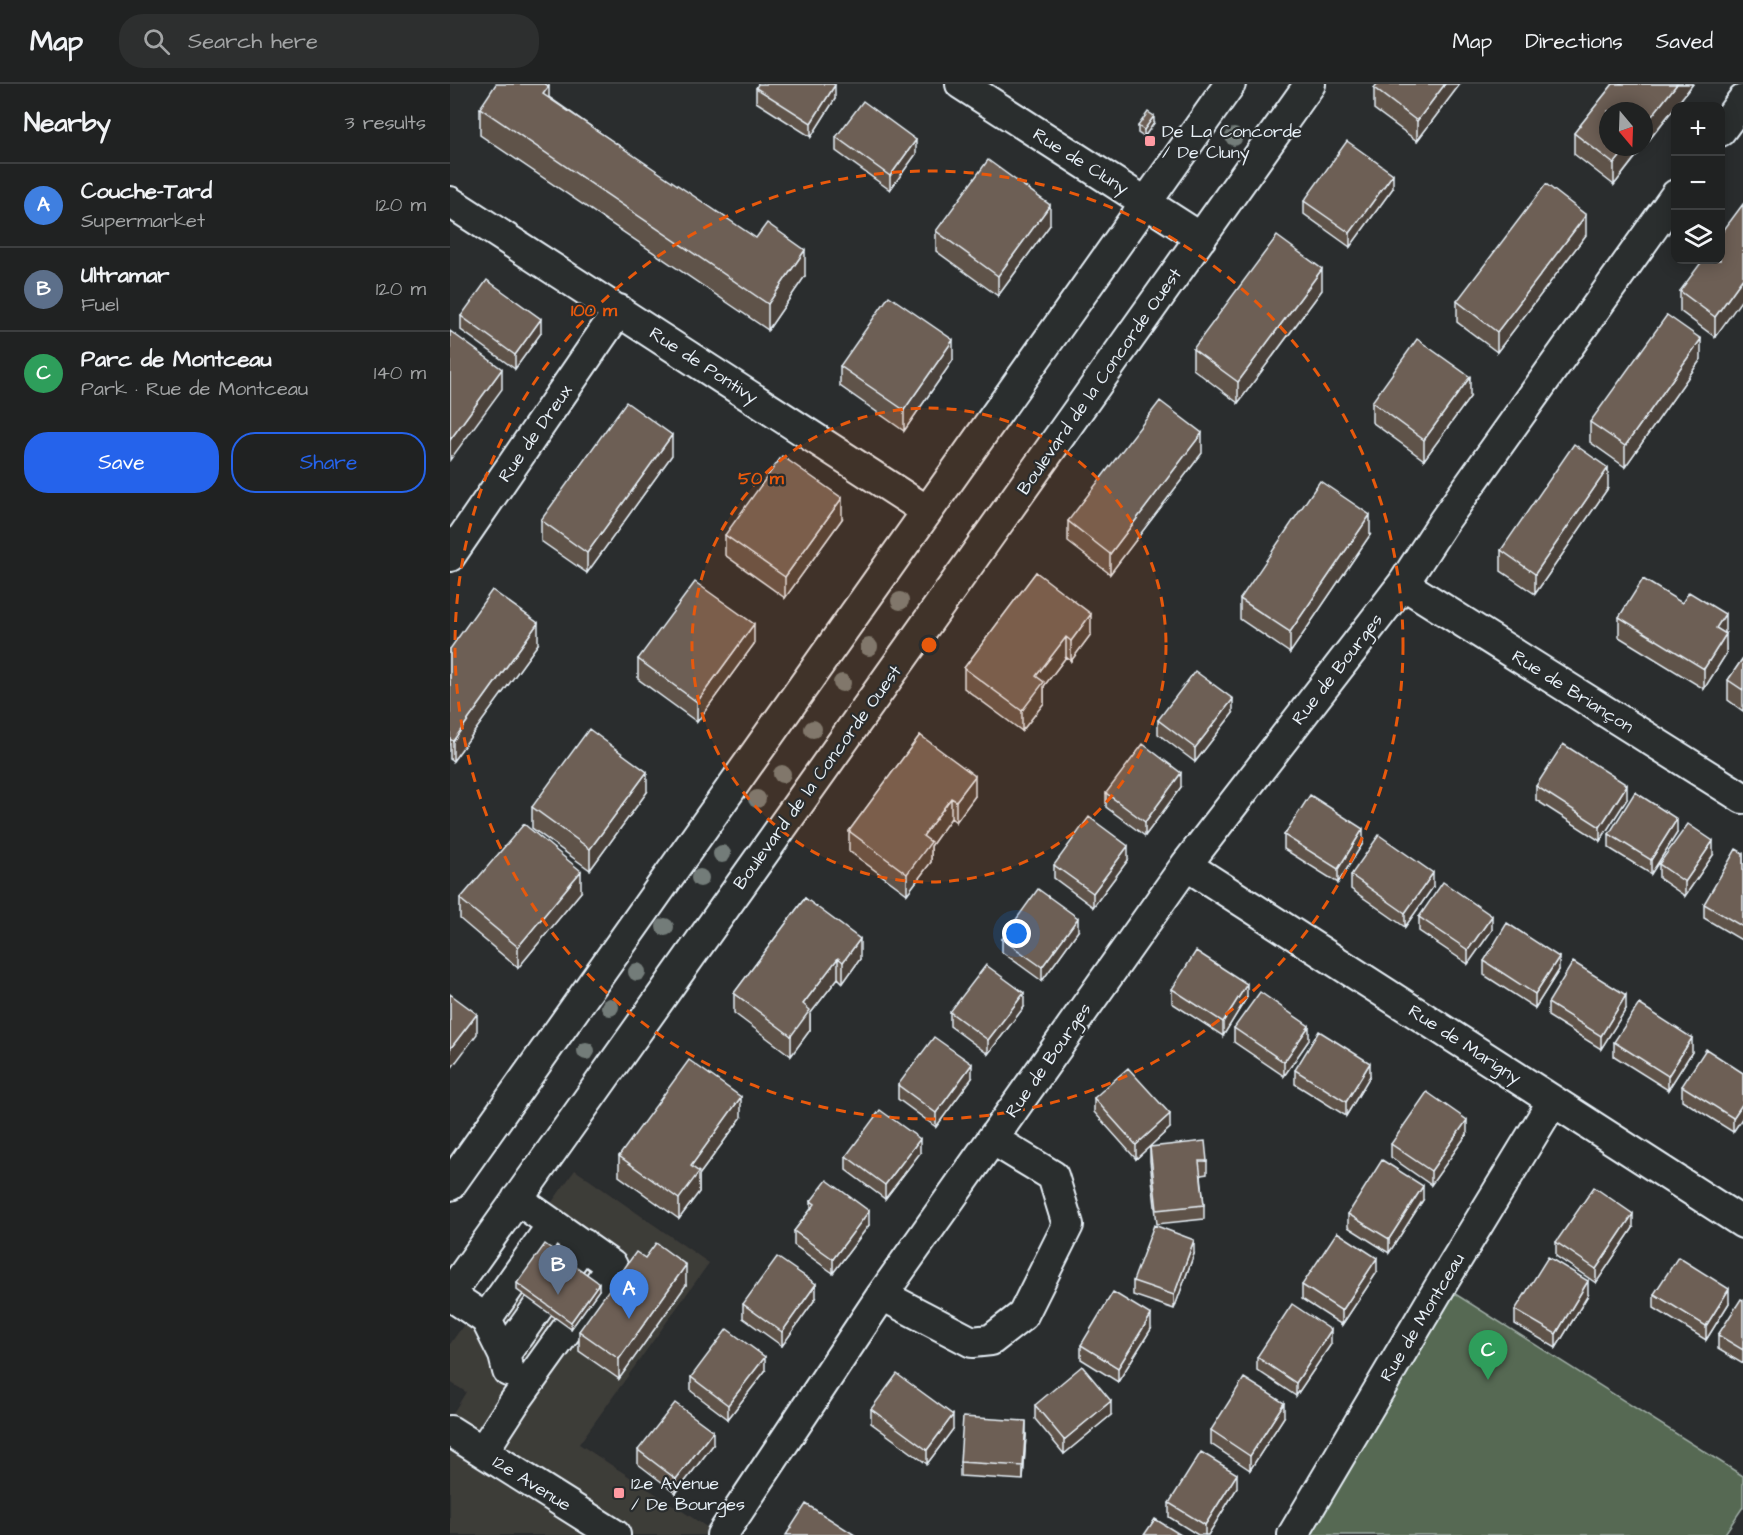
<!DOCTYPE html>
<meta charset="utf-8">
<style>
:root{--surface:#202222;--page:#2d2f2f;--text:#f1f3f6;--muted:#a2a4a5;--line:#3d3f40;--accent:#2563eb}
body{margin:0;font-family:"Architects Daughter",sans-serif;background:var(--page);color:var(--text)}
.controls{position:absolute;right:18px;top:18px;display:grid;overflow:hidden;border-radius:12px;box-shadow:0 3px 15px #0003}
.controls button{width:54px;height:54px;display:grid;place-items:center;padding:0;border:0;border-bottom:2px solid var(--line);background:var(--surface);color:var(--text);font:30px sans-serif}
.compass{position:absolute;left:1149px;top:18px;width:54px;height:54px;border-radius:50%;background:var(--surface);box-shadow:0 3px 15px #0003;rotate:161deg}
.you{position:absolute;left:567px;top:850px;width:21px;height:21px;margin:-15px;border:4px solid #fff;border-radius:50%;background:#1a73e8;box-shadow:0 0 0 9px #1a73e833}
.badge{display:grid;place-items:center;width:39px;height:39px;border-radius:50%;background:var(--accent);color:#fff;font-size:20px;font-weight:700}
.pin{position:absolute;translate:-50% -50px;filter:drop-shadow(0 2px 3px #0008)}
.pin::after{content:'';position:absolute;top:32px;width:21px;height:18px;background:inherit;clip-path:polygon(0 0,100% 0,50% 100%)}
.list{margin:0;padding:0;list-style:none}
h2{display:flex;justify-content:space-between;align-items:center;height:78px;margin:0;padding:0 24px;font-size:26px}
h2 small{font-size:20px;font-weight:400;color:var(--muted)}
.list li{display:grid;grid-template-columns:39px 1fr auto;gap:18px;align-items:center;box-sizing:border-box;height:84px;padding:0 24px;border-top:2px solid var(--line)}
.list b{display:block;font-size:22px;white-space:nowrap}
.list p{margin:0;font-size:20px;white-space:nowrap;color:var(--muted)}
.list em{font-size:20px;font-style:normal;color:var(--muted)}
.actions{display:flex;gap:12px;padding:18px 24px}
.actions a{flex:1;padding:14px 0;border:2px solid var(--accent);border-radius:24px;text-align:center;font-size:21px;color:var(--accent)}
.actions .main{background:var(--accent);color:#fff}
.icon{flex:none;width:33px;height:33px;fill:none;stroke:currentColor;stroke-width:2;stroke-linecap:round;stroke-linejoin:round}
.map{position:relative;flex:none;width:1293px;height:1451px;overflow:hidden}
header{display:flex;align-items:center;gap:36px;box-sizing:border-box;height:84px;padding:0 30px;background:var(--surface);border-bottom:2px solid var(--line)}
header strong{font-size:28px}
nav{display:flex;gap:33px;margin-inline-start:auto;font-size:21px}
.search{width:420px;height:54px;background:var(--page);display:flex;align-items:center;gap:15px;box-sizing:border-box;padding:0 21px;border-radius:24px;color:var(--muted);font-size:22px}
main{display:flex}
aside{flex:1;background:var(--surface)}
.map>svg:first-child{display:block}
.built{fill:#3e3c39}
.green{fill:#566953;stroke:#9fada6;stroke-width:1.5}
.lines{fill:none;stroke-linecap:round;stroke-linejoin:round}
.minor-casing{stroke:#e8f1f8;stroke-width:34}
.minor{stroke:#2a2d2e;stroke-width:30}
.tree{fill:#737b79}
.wall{fill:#5e5248;stroke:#e8f1f8;stroke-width:1.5}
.shaded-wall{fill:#4c423b;stroke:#e8f1f8;stroke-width:1.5}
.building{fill:#6d5f54;stroke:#e8f1f8;stroke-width:1.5}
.ring{fill:none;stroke:#e8590c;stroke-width:3;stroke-dasharray:10 8}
.poi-dot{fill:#ff9aa2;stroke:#2a2d2e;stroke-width:2}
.labels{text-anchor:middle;stroke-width:4.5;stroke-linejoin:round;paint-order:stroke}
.poi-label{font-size:18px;fill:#e8f1f8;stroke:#2a2d2e;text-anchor:start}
.street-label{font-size:18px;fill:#e8f1f8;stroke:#2a2d2e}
.centre{fill:#e8590c;stroke:#2a2d2e;stroke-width:3}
.ring-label{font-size:18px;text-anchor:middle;font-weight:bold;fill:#e8590c;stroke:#2a2d2e;stroke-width:4.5;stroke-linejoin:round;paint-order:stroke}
</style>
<header>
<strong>Map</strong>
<div class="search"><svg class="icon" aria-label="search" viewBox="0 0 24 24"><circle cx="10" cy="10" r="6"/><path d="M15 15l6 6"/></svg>Search here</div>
<nav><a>Map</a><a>Directions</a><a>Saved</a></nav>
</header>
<main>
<aside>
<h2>Nearby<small>3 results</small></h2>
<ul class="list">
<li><span class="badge" style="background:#3f7fe0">A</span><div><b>Couche-Tard</b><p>Supermarket</p></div><em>120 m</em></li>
<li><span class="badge" style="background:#5c6f8a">B</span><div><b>Ultramar</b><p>Fuel</p></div><em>120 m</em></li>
<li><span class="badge" style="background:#2e9e5b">C</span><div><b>Parc de Montceau</b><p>Park · Rue de Montceau</p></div><em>140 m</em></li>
</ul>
<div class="actions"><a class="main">Save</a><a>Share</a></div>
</aside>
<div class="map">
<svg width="1293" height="1451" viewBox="0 0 1293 1451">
<rect width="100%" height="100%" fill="#2a2d2e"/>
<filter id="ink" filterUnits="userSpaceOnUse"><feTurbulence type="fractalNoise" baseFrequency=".0167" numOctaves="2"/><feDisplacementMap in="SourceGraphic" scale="12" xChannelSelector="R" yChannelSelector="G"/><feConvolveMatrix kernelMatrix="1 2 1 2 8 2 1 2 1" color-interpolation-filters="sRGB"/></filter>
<g filter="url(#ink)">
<!-- built -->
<path class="built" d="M125,1086L259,1179L129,1360L269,1451H0V1334L16,1308L0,1298V1260Z"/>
<!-- green -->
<path class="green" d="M991,1201L1293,1392V1423L1274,1451H843Z"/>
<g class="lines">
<defs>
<path id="minor" d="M511,0L751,154
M1270,47L1293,16
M0,118L477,427
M0,472L169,226
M953,500L1293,714
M736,781L1293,1139
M0,1101L780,0
M0,1210L860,0
M0,1211L36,1235L54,1271L58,1287
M432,1211L522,1258L541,1256L573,1231L618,1141L603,1092L542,1055
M36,1235L103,1140
M54,1271L133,1160
M0,1347L165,1451
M33,1367L64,1319L162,1182L67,1115
M272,1451L432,1211L736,781L953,500L994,437L1226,111
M843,1451L991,1201L1103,1017"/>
</defs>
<!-- minor casing -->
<use href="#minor" class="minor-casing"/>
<!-- minor -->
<use href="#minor" class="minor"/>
</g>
<!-- trees -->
<g class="tree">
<circle cx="784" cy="53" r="9"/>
<circle cx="450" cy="517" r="9"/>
<circle cx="419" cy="563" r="9"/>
<circle cx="392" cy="599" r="9"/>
<circle cx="363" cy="645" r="9"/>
<circle cx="332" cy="690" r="9"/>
<circle cx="307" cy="715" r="9"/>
<circle cx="272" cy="770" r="9"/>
<circle cx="250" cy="794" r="9"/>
<circle cx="215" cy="843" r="9"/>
<circle cx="187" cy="888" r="9"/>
<circle cx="160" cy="923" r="9"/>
<circle cx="136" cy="967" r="9"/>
</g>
<!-- wall -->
<path class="wall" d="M1010,0L967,57L924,25V4Z
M1163,0H1243L1164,101L1124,70V49Z
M306,4L385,15L361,53L306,18Z
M99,13L355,192L318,246L30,51V24Z
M704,39L694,53L688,49V42Z
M386,53L466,70L440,106L386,67Z
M943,104L900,163L854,130V117Z
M600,141L548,212L486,167V147Z
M1136,151L1047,268L1007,238V217Z
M1270,176L1265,253L1230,227V207Z
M872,206L788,319L743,285V265Z
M11,232L91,249L65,285L11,246Z
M1251,275L1175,383L1140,358V338Z
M503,276L454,347L390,302V282Z
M1020,313L974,376L922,338V318Z
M752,369L660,490L618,458V437Z
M222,371L137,489L91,457V436Z
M1158,404L1085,510L1051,487V466Z
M392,435L335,514L275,471V451Z
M920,451L840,569L790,535V515Z
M586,488L641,550L621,577L616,573L594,602V619L572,647L514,604V584Z
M1169,533L1275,549L1276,570L1254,605L1169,553Z
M88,560L3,677L0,675V565Z
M304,560L247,638L188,595V575Z
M1293,574V627L1278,616V596Z
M783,629L745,678L708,650V636Z
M470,651L525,712L506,738L501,734L481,762V778L457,810L399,767V747Z
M1086,702L1177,715L1150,757L1086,716Z
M731,703L695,752L656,723V709Z
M197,708L140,786L82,744V723Z
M1227,749L1201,790L1159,764V750Z
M834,751L913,759L888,799L834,765Z
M1293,769V857L1254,834V820Z
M1263,771L1235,812L1209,794V780Z
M678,776L643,823L604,794V781Z
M901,791L983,803L955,843L901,805Z
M131,808L68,884L10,835V815Z
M355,814L410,875L393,899L388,894L360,930V946L341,972L284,929V909Z
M969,833L1042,846L1018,880L969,847Z
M628,847L592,897L552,868V855Z
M1034,877L1109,886L1085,924L1034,891Z
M722,905L797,913L773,952L722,919Z
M1098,919L1176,925L1151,965L1098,932Z
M574,923L538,970L500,942V928Z
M784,944L859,956L834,992L784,958Z
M1164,958L1242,968L1218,1006L1164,972Z
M845,986L920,992L896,1032L845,1000Z
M1293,989V1033L1283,1048L1232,1016V1002Z
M522,994L486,1043L448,1015V1001Z
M644,1014L720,1044L686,1075L644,1028Z
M291,1034L249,1091V1108L229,1135L169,1092V1072Z
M1017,1050L981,1101L941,1073V1060Z
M700,1063L757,1077V1090L751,1091L754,1121V1135L707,1140L700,1077Z
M470,1069L435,1115L396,1086V1072Z
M973,1116L939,1169L898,1143V1130Z
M361,1117L419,1141L383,1189L344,1161V1147L361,1125Z
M1183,1144L1146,1199L1106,1172V1158Z
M744,1170L724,1225L683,1211V1197Z
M195,1174L236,1201L169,1295L129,1267V1247Z
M927,1188L892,1241L852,1215V1201Z
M67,1199L149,1206L121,1245L67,1206Z
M1204,1210L1279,1219L1256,1256L1204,1224Z
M1138,1211L1106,1264L1065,1240V1226Z
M366,1214L332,1262L293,1234V1220Z
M1293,1216V1280L1268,1265V1251Z
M701,1245L668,1298L631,1275V1261Z
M881,1260L846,1312L807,1286V1273Z
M315,1287L278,1335L241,1307V1293Z
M585,1321L661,1331L614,1370L585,1335Z
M421,1325L503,1345L477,1380L421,1339Z
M834,1333L800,1386L761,1360V1346Z
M576,1351L573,1396L510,1392V1378Z
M263,1361L226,1409L188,1380V1366Z
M787,1404L758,1451H748L719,1433V1419Z"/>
<!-- shaded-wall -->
<path class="shaded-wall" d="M995,0H1010L967,57V37Z
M1227,0H1243L1194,62V42Z
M385,1V15L361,53V39Z
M99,2V29L93,10Z
M704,32V39L694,53V46Z
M466,56V70L440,106V92Z
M1178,63H1193L1164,101V80Z
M943,90V104L900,163V149Z
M600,121V141L548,212V192Z
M1136,131V151L1047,268V248Z
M355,166V192L318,246V220Z
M872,185V206L788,319V298Z
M1293,194V214L1265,253V233Z
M91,235V249L65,285V271Z
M1251,255V275L1175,383V362Z
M503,256V276L454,347V326Z
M52,285V305L0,376V356Z
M1020,293V313L974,376V356Z
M752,349V369L660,490V470Z
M222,351V371L137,489V469Z
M1158,384V404L1085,510V490Z
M392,414V435L335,514V493Z
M920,431V451L840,569V548Z
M641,530V550L621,577V557Z
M1275,530V550L1266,544Z
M88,539V560L3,677V657Z
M304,540V560L247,638V618Z
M1276,550V570L1254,605V585Z
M616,553V573L594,602V619L572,647V627L586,592Z
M783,615V629L745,678V664Z
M197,688V708L140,786V765Z
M731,689V703L695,752V738Z
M525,692V712L506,738V717Z
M1177,701V715L1150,757V743Z
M501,714V734L481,762V778L457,810V790L473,752Z
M1227,735V749L1201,790V776Z
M913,745V759L888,799V785Z
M1263,757V771L1235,812V798Z
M678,762V776L643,823V809Z
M131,787V808L68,884V863Z
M983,789V803L955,843V829Z
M1042,832V846L1018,880V866Z
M628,834V847L592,897V883Z
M410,855V875L393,899V878Z
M1109,873V886L1085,924V910Z
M388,874V894L360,930V946L341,972V952L353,920Z
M797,900V913L773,952V938Z
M574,909V923L538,970V956Z
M1176,911V925L1151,965V952Z
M27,930V950L0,986V965Z
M859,942V956L834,992V978Z
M1242,954V968L1218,1006V992Z
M920,979V992L896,1032V1018Z
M522,980V994L486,1043V1029Z
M291,1013V1034L249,1091V1108L229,1135V1115L241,1082Z
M1293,1019V1033L1283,1048V1034Z
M720,1030V1044L686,1075V1061Z
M1017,1036V1050L981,1101V1087Z
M470,1055V1069L435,1115V1101Z
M973,1102V1116L939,1169V1155Z
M419,1127V1141L383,1189V1175Z
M1183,1130V1144L1146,1199V1185Z
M744,1156V1170L724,1225V1211Z
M927,1174V1188L892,1241V1227Z
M236,1181V1201L169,1295V1275Z
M1138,1197V1211L1106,1264V1250Z
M149,1199V1206L121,1245V1238Z
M366,1200V1214L332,1262V1248Z
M1279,1205V1219L1256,1256V1242Z
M701,1231V1245L668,1298V1284Z
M881,1246V1260L846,1312V1299Z
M315,1273V1287L278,1335V1321Z
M661,1317V1331L614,1370V1356Z
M834,1319V1333L800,1386V1372Z
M503,1331V1345L477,1380V1366Z
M576,1337V1351L573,1396V1382Z
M263,1347V1361L226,1409V1395Z
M787,1390V1404L758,1451H755V1441Z"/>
<!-- building -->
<path class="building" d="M46,0H95L99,2L93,10L306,154L317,139L355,166L318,220L30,24Z
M308,0H383L385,1L361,39L306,4Z
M927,0H995L967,37L924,4Z
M1163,0H1227L1194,42V27H1158V63H1178L1164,80L1124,49Z
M413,17L466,56L440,92L386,53Z
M698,28L704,32L694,46L688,42Z
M897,57L943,90L900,149L854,117Z
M538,76L600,121L548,192L486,147Z
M1096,100L1136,131L1047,248L1007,217Z
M1293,120V194L1265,233L1230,207L1253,176H1270V151Z
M827,152L872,185L788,298L743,265Z
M37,196L91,235L65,271L11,232Z
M439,212L503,256L454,326L390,282Z
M1217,231L1251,255L1175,362L1140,338Z
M0,247L52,285L0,356Z
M967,255L1020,293L974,356L922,318Z
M710,317L752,349L660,470L618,437Z
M176,318L222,351L137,469L91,436Z
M1124,360L1158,384L1085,490L1051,466Z
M332,372L392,414L335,493L275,451Z
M870,397L920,431L840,548L790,515Z
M586,488L641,530L621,557L616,553L586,592L594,598L572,627L514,584Z
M1193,495L1232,519L1239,508L1275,530L1266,544L1276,550L1254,585L1169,533Z
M245,498L304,540L247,618L188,575Z
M42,506L88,539L3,657L0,655V565Z
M1293,574V606L1278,596Z
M745,587L783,615L745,664L708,636Z
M139,645L197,688L140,765L82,723Z
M470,651L525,692L506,717L501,714L473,752L481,758L457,790L399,747Z
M693,660L731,689L695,738L656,709Z
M1113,660L1177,701L1150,743L1086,702Z
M1185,708L1227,735L1201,776L1159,750Z
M860,711L913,745L888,785L834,751Z
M639,733L678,762L643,809L604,781Z
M74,740L131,787L68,863L10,815Z
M1238,740L1263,757L1235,798L1209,780Z
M929,751L983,789L955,829L901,791Z
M1286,765L1293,769V843L1254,820Z
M993,798L1042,832L1018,866L969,833Z
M588,805L628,834L592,883L552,855Z
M355,814L410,855L393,878L388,874L353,920L360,926L341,952L284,909Z
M1057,839L1109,873L1085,910L1034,877Z
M746,867L797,900L773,938L722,905Z
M1123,878L1176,911L1151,952L1098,919Z
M536,881L574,909L538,956L500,928Z
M810,908L859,942L834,978L784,944Z
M0,910L27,930L0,965Z
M1189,920L1242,954L1218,992L1164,958Z
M869,947L920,979L896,1018L845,986Z
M484,953L522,980L486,1029L448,1001Z
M1256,965L1293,989V1019L1283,1034L1232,1002Z
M239,976L291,1013L241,1082L249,1088L229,1115L169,1072Z
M678,984L720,1030L686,1061L644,1014Z
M977,1008L1017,1036L981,1087L941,1060Z
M430,1026L470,1055L435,1101L396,1072Z
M755,1057L757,1077H749L754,1121L707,1126L700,1063Z
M932,1076L973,1102L939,1155L898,1130Z
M377,1096L419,1127L383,1175L344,1147L365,1120L361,1117Z
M1144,1103L1183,1130L1146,1185L1106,1158Z
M704,1141L744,1156L724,1211L683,1197Z
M887,1148L927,1174L892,1227L852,1201Z
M206,1159L236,1181L169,1275L129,1247L186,1168L195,1174Z
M95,1160L149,1199L121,1238L67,1199Z
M327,1173L366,1200L332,1248L293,1220Z
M1098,1173L1138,1197L1106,1250L1065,1226Z
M1228,1173L1279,1205L1256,1242L1204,1210Z
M663,1208L701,1231L668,1284L631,1261Z
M1291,1215L1293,1216V1266L1268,1251Z
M842,1220L881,1246L846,1299L807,1273Z
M277,1245L315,1273L278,1321L241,1293Z
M632,1282L661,1317L614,1356L585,1321Z
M447,1290L503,1331L477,1366L421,1325Z
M794,1294L834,1319L800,1372L761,1346Z
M225,1319L263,1347L226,1395L188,1366Z
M513,1333L576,1337L573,1382L510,1378Z
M751,1368L787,1390L755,1441L719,1419Z
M356,1420L405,1451H336Z
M705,1435L731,1451H694Z"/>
</g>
<!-- distance rings -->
<circle cx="479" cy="561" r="237" fill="#e8590c" fill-opacity=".12"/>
<g class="ring">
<circle cx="479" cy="561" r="237"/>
<circle cx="479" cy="561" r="474"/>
</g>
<!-- markers -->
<g class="poi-dot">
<rect x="694" y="51" width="12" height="12" rx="3"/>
<rect x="163" y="1403" width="12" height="12" rx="3"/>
</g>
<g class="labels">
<!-- poi labels -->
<g class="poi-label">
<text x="712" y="53">De La Concorde<tspan x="712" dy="21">/ De Cluny</tspan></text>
<text x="181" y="1405">12e Avenue<tspan x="181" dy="21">/ De Bourges</tspan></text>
</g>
<!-- street labels -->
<g class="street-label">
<text transform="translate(631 77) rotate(32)" y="6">Rue de Cluny</text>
<text transform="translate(254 281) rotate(33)" y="6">Rue de Pontivy</text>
<text transform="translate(649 297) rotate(-55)" y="6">Boulevard de la Concorde Ouest</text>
<text transform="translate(85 349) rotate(-55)" y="6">Rue de Dreux</text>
<text transform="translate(887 585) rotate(-52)" y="6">Rue de Bourges</text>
<text transform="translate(1123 607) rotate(32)" y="6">Rue de Briançon</text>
<text transform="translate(367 693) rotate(-54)" y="6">Boulevard de la Concorde Ouest</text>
<text transform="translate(1015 960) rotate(33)" y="6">Rue de Marigny</text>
<text transform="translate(598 976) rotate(-55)" y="6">Rue de Bourges</text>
<text transform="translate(972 1233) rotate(-59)" y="6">Rue de Montceau</text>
<text transform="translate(82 1399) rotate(32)" y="6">12e Avenue</text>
</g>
</g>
<circle cx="479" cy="561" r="9" class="centre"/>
<g class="ring-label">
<text x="144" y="232">100 m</text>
<text x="311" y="400">50 m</text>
</g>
</svg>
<div class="controls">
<button>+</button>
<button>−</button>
<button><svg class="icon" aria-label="layers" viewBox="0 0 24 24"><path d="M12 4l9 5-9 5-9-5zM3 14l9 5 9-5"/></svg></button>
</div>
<svg class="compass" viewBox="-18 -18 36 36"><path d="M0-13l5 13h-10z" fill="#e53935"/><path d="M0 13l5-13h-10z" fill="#a2a4a5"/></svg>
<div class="you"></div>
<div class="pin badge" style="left:179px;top:1235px;background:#3f7fe0">A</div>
<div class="pin badge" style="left:108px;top:1211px;background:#5c6f8a">B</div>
<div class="pin badge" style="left:1038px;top:1296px;background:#2e9e5b">C</div>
</div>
</main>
